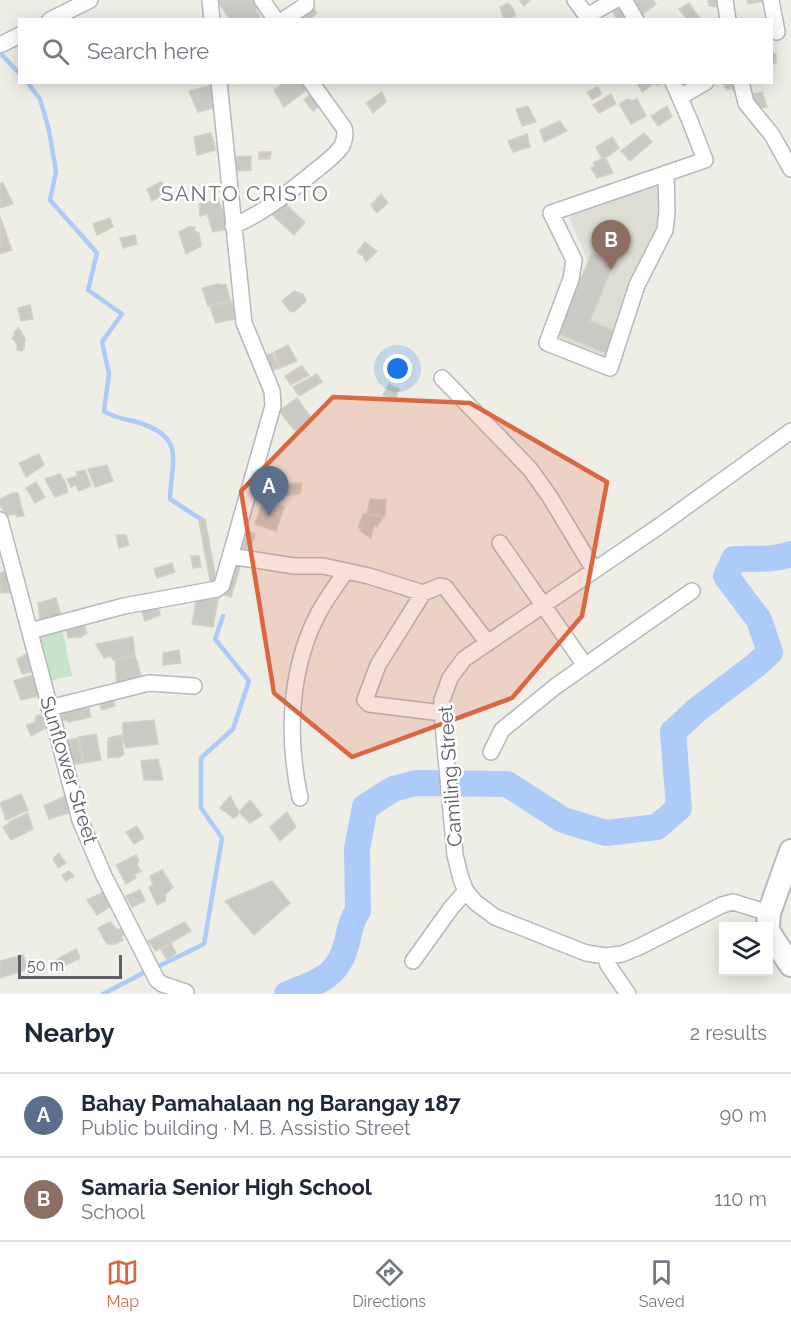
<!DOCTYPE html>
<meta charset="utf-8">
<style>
:root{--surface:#fff;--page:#f2f2f3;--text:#1f2937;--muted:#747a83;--line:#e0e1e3;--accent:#db6640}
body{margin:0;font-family:Raleway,sans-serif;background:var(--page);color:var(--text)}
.controls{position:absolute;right:18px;bottom:18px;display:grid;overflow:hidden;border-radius:0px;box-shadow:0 3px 15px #0003}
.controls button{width:54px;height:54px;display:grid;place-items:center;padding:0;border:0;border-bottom:2px solid var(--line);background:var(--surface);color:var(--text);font:30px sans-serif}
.scale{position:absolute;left:18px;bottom:15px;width:104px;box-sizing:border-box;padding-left:6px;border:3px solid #5e6065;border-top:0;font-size:16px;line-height:21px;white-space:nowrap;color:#5e6065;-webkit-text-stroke:4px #fff;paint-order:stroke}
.you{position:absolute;left:398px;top:369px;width:21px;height:21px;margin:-15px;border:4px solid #fff;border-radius:50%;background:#1a73e8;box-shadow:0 0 0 9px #1a73e833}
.badge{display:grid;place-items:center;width:39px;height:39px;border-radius:50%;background:var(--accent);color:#fff;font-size:20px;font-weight:700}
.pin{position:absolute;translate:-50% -50px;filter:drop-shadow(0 2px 3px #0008)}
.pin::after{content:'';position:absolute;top:32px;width:21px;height:18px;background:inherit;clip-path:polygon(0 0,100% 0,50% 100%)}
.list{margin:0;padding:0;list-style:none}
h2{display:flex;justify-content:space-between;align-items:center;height:78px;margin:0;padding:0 24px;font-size:26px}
h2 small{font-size:20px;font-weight:400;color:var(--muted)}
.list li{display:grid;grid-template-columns:39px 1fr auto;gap:18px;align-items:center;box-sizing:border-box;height:84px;padding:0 24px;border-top:2px solid var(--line)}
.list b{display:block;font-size:22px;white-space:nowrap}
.list p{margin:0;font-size:20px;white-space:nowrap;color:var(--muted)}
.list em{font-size:20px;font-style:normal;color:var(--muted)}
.icon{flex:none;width:33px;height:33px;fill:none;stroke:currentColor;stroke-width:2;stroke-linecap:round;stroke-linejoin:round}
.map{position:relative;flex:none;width:791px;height:994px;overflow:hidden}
.search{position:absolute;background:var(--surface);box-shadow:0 3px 15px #0003;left:18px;right:18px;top:18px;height:66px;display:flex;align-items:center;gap:15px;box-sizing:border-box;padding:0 21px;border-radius:0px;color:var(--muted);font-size:22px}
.sheet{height:246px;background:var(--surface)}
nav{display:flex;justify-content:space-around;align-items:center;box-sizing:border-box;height:84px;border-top:2px solid var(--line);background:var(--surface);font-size:16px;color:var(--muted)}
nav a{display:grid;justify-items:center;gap:3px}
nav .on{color:var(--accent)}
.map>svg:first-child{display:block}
.education{fill:#deded5}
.green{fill:#c5e4ca}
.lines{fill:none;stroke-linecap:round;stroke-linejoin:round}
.stream{stroke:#adcbf8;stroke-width:4.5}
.river{stroke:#adcbf8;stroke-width:26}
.building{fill:#cac9c3;stroke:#d3d1c5;stroke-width:1.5}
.street-casing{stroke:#b6b7bc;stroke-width:18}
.secondary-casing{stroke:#b7b9bf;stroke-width:26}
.street{stroke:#fff;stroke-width:15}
.secondary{stroke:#fff;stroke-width:22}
.marked{fill:#db6640;fill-opacity:0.2;stroke:#db6640;stroke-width:4.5;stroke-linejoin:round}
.labels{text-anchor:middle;stroke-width:5;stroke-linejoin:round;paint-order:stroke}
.street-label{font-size:20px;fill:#5e6065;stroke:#fff}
.neighbourhood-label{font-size:21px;letter-spacing:1.5px;fill:#6f7277;stroke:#fff}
</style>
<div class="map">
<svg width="791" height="994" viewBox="0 0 791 994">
<rect width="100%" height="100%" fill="#efeee6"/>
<!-- education -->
<path class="education" d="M659,184L662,186V230L609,360L554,340L588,261L569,217Z"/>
<!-- green -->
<path class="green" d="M62,628L72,676L48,681L38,632Z"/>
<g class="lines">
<!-- stream -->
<path class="stream" d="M2,55L20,74
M27,82L40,99L49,130L56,172L50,200L97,253L88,290L122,314L102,342L109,374L104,411C116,419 127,419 140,423C186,438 171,461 170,499L202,520
M157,967L204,944L222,838L201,808V758L233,729L249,681L215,639L223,616
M103,994L149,970"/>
<!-- river -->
<path class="river" d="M287,994C318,982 339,977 347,942C350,930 351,920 358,911L357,849L365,807L393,789L416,783L507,784L563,820L606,833L657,827L679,808L673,732L698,709L756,665L770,652L759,620L726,576L734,559C754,558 772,561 791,554"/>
</g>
<!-- building -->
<path class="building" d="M217,0H256L260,6L255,9L262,20H230Z
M530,0L524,6L520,1L521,0Z
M633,0H653L656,4L643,14Z
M708,0H722L723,1L716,7L709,6Z
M747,0H771L748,4Z
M622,1L628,20H618L611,9Z
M309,2L317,13L308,20H302L296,10Z
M508,3L514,10L515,16L504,20L500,7Z
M689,3L701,20H688L679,9Z
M772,51L776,55V62L772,65Z
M286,82H307L310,87L284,107L274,90Z
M637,82H662L658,85L654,83L642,92Z
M722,82H741L739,96L731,88L727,90Z
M209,86H218L220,106L198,112L189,91Z
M598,87L602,94L592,100L587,92Z
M316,89L325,101L313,111L304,100Z
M382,92L386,102L373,113L366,103Z
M762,92L767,107L756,108L753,94Z
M611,94L616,104L599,113L593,105Z
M627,99L632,101L637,99L646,116L631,124L619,104Z
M528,106L536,122L522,126L516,109Z
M667,106L672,117L658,126L651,116Z
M560,121L567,131L544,142L540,130Z
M211,133L216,150L197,155L194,137Z
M644,133L652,142L630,161L621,151Z
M527,134L530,147L513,152L508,141Z
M612,137L619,148L607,157H601L596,147Z
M259,152H271L270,159H259Z
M251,156V170L237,171L236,157Z
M605,157L613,173L597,178L591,168L595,166L593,163Z
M161,182L169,191L152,201L147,189Z
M3,183L13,204L0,208V184Z
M381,194L388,203L377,213L371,205Z
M218,200L224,212L229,229L213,232L207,214L200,216L199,204Z
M282,201L305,222L294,235L269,212Z
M0,217L12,250L0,254Z
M110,218L113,227L97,235L93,224Z
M189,227H195L194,231L199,233L201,246L186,254L179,232Z
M135,235L137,244L123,248L120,238Z
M365,242L377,251L366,262L363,256L357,252Z
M592,253L614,262L590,321L616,332L607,354L557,333Z
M217,284L226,285L230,300L208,306L202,288Z
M294,291L303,294L306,301L294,312L290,311L282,301Z
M232,301L235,319L216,323L210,307Z
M30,305L33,319L21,321L18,308Z
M19,328L25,339L24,348L22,351L17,350V344L12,338L15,336L14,332Z
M288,345L297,361L280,368L274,352Z
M272,353L279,368L271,371L265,356Z
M302,366L309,375L291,385L285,376Z
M317,374L322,382L299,396L293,387Z
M389,384L399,389L395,401L383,395Z
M297,398L313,420L296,432L279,411Z
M39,454L44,465L26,477L19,463Z
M107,465L113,481L95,487L88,469Z
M85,470L91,486L79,491L76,485L71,487L67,479L78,476L76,472Z
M60,474L65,482L68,492L55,497L45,479Z
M36,482L45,497L35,503L26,488Z
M295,483H302L300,494L281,496L279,485Z
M13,493H18L24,516L17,517L16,513L7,516L0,505V499Z
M370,499L386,500L385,516L367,514Z
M263,500L284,507L276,531L255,524Z
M363,514L383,517L377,527L374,525L371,538L360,531L362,528H358Z
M205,519L217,585L211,586L199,521Z
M244,530L255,534L248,554L237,551Z
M116,535H126L129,545L119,548Z
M191,556H199L201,567L193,568Z
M232,561L241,564L231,597L221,594Z
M172,563L175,572L157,578L154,569Z
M9,570L11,592L0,593V573Z
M197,596L218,599L213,627L192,624Z
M56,598L61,615L40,620L38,603Z
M157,602L160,615L145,621L140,606Z
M83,621L87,633L81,637L68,638L66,627Z
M133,637L135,655L113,660L111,656L104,658L96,644Z
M179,650L181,663L163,665V653Z
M29,653L35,671L22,674L17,659Z
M135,656L141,675L135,684L117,687L115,660Z
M39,673L42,695L21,700L14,681Z
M112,695L115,706L102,710L97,699Z
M84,702L87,709L89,708L91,717L69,722L58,717L57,708Z
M47,712L50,726L31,736L26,725L35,722L36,716Z
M154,720L158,744L126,748L123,739V723Z
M96,734L101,760L84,763L79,737Z
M121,735L124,754L120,757L108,758V738Z
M78,738L83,763L70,765L65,741Z
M158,759L163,780H144L141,761Z
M21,794L28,810L6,820L0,803Z
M65,796L71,812L49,819L44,806Z
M230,796L238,810V815L234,818L220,808Z
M250,800L262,815L250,823L239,812Z
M287,812L296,827L280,841L270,827Z
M28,813L33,829L11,840L3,827L10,823L9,822Z
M137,826L144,838L134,844L126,832Z
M59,853L66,863L58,868L53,859Z
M136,855L139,861L137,864L141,871L134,875L136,878L126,884L116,865Z
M162,870L173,887L166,894L165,901L157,905L149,887L153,885L150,876Z
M69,871L74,876L66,881L62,875Z
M272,881L290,903L254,935L225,901Z
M140,890L145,901L132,907L126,896Z
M104,892L111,906L97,915L87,900Z
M110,922L118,930L124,928L127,933L121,937L123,940L116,944H107L98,928Z
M185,922L191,931L156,951L148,941Z
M171,943L176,953L167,960L161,949Z
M76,949L80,958L60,968L57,959Z
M23,955L29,969L0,978V961Z"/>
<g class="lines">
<defs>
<path id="street" d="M210,0L212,20
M262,0L276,20
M575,0L587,16L615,0
M624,0L636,20
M725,0L728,20
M771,0L777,32
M50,20L90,0
M283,20L306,5V0
M0,45L20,35
M741,82L746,103L772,135L791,169
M680,97L706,82
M666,173L667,211L665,230L637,285L610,368L547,343L571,279L574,260L551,213L705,160L690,121L673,82
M233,226C264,213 289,192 315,171C324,164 335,156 342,146C345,139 346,134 344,128L311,82
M442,378L530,469L550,497L594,570
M0,520L80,820L104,876L157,980L162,984L186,992
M500,543L584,664
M230,556L294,566H323L369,576L423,593L378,665L365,700L369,704L442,713
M423,593L440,586L445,587L488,643
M30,631L124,606L217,589L222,585L273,406L272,391L244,323L219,82
M49,708L149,683L194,686
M491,752L502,730L556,686L692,591
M300,798C287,739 289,673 316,618C324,601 336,586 346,571
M769,913L733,902L722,905L639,947L622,954L605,956L586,953L523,928L495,917L475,902L466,891L461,879L455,855L442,713V700L450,678L464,659L658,527L791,431
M605,956L608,965L628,994
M413,961L451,908L466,891"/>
<path id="secondary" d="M768,926L769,913L791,851
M768,930L773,939L791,965"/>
</defs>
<!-- street casing -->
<use href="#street" class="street-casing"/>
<!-- secondary casing -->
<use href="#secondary" class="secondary-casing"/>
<!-- street -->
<use href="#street" class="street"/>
<!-- secondary -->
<use href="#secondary" class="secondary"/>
</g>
<!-- marked area -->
<path class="marked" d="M333,397L470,403L607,482L582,616L512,698L352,757L274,693L241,491Z"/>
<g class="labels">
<!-- street labels -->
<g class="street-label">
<text transform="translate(69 770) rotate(73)" y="7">Sunflower Street</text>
<text transform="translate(450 776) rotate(-94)" y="7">Camiling Street</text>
</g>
<!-- neighbourhood labels -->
<g class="neighbourhood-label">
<text x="245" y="201">SANTO CRISTO</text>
</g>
</g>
</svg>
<div class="controls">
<button><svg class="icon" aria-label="layers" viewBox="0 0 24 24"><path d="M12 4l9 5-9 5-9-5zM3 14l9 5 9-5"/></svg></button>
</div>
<div class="scale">50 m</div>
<div class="you"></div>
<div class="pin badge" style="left:269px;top:516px;background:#5c6f8a">A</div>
<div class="pin badge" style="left:611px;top:270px;background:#8d6e63">B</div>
<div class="search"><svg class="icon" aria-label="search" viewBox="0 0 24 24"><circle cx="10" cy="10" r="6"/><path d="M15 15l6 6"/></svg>Search here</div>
</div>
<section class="sheet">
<h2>Nearby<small>2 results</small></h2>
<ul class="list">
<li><span class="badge" style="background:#5c6f8a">A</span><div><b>Bahay Pamahalaan ng Barangay 187</b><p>Public building · M. B. Assistio Street</p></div><em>90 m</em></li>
<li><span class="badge" style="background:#8d6e63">B</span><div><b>Samaria Senior High School</b><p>School</p></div><em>110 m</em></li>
</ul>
</section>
<nav>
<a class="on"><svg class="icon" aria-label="map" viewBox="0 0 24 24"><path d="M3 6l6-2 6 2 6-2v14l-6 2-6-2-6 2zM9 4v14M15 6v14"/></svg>Map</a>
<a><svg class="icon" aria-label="directions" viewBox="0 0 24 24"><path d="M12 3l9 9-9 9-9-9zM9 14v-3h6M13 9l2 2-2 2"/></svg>Directions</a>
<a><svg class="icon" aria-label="saved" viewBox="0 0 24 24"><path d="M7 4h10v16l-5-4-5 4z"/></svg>Saved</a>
</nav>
